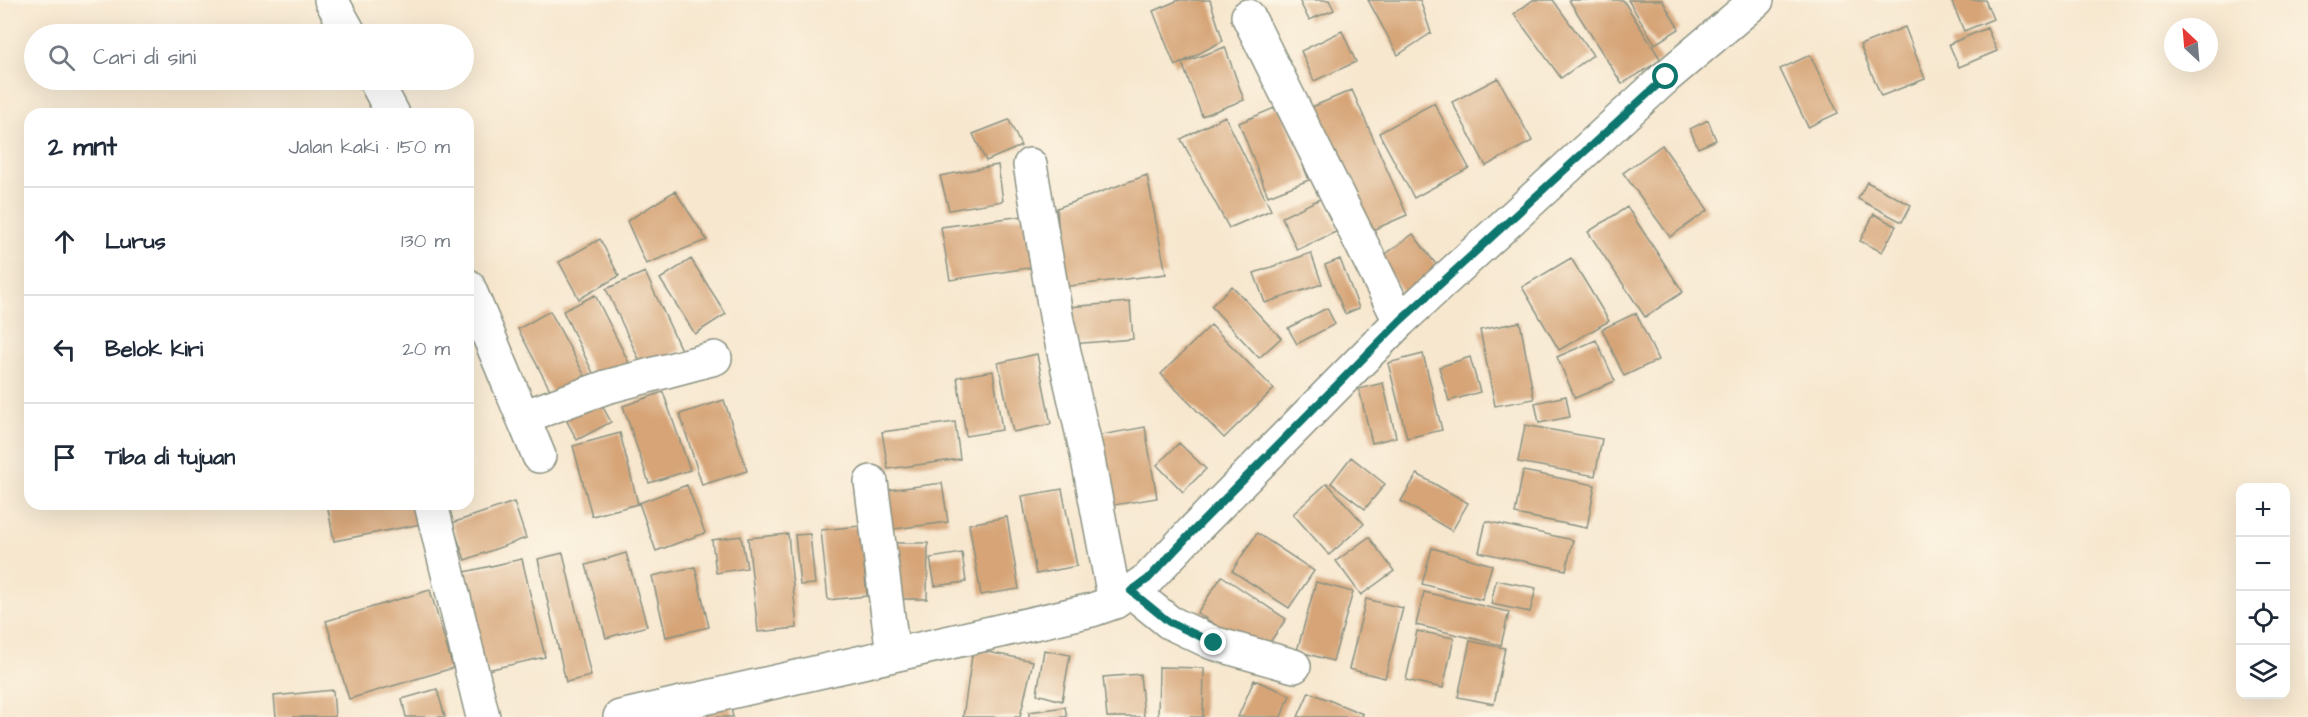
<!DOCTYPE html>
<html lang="id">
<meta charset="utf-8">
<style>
:root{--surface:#fff;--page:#f2f2f3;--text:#1f2937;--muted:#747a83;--line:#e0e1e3}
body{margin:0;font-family:"Architects Daughter",sans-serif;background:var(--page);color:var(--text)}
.controls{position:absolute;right:18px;bottom:18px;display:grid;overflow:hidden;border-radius:12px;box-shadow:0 6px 24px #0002}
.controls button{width:54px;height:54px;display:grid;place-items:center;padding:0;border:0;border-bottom:2px solid var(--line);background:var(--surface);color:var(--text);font:30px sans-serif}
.compass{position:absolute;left:2164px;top:18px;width:54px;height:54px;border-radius:50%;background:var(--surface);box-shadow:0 6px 24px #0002;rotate:334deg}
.stop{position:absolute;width:18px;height:18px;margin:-14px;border:4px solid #0f766e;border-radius:50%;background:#fff}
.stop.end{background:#0f766e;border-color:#fff;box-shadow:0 2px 6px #0008}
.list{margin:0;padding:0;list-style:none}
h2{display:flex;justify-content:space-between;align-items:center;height:78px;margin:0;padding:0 24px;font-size:26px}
h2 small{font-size:20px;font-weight:400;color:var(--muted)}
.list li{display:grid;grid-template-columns:39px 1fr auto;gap:18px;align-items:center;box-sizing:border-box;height:108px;padding:0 24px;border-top:2px solid var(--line)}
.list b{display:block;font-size:22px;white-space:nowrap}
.list em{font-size:20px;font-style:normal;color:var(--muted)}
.icon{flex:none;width:33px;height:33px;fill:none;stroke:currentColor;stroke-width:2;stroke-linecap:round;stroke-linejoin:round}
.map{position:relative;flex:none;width:2308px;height:717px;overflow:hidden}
.search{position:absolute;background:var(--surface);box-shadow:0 6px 24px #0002;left:24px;top:24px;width:450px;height:66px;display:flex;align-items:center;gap:15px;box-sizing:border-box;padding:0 21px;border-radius:33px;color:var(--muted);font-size:22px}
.panel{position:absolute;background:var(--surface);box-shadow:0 6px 24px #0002;left:24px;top:108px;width:450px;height:402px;border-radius:18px}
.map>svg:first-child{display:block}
.building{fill:#d6a477}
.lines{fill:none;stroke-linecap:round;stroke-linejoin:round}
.minor-casing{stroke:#8b9282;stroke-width:36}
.minor{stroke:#fff;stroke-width:33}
.route{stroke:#0f766e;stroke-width:8}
</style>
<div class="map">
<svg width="2308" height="717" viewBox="0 0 2308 717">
<rect width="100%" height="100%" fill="#fcf5e5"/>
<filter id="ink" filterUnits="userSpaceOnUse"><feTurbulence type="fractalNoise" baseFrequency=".0167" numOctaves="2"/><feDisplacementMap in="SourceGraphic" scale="12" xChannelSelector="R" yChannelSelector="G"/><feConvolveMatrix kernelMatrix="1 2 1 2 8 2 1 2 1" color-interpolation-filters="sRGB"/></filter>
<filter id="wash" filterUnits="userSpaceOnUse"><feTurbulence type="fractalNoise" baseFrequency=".008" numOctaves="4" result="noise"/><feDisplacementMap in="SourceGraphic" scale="24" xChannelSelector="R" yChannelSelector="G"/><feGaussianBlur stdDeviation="1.35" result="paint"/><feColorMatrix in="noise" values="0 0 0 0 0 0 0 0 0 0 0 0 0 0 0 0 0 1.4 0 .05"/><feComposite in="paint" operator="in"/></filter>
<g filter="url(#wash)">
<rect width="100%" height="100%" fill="#f7e7cf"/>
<g id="blocks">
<!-- building -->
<path class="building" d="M1179,0H1210L1223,41L1175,66L1153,11Z
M1299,0H1329L1334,10L1309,20Z
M1368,0H1420L1431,33L1398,55Z
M1533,0H1553L1593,55L1561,78L1514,14Z
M1569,0H1623L1661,60L1622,84Z
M1628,0H1662L1679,29L1655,44Z
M1951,0H1985L1993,19L1964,31Z
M1905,27L1925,79L1881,96L1860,45Z
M1987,28L1997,51L1959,67L1949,44Z
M1342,31L1356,62L1314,81L1301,51Z
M1225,47L1244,100L1202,116L1182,63Z
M1810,55L1838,113L1808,127L1780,69Z
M1498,78L1532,141L1486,166L1452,102Z
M1352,90L1407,215L1368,232L1312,107Z
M1434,103L1469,168L1414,198L1379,133Z
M1279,106L1309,180L1268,196L1239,123Z
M1225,116L1271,210L1229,228L1181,139Z
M1009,120L1021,146L986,161L973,134Z
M1708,120L1716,140L1698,148L1690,129Z
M1662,145L1708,210L1670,237L1623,173Z
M998,165L1003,201L949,210L940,176Z
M1147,175L1166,274L1062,287L1057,208Z
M1867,182L1911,205L1902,222L1858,199Z
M675,191L707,240L646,264L627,221Z
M1322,198L1338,231L1297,250L1282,217Z
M1627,207L1683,292L1645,317L1588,232Z
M1874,214L1896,226L1882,252L1860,241Z
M1031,215L1042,266L950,280L941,227Z
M1413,234L1438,267L1404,293L1379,259Z
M600,239L619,276L579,299L559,262Z
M1311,253L1322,284L1265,303L1254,273Z
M1571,258L1609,321L1559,350L1522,287Z
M691,259L726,314L695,334L660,279Z
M1340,259L1359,308L1345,314L1325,265Z
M645,272L681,350L643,368L606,289Z
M1232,286L1281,338L1259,358L1211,306Z
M595,295L629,363L596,379L563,311Z
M1130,302L1133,339L1071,344L1068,307Z
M1327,308L1335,324L1297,344L1288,328Z
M550,311L587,380L554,397L518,329Z
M1636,313L1658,360L1624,376L1602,329Z
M1520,322L1534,399L1495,406L1480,330Z
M1211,325L1274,389L1224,438L1161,374Z
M1596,340L1615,381L1575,398L1557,357Z
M1037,354L1051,424L1013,432L998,363Z
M1423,354L1442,430L1407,438L1388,363Z
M1470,357L1480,392L1449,401L1439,367Z
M993,371L1002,430L966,436L957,377Z
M1383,383L1396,437L1372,443L1359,389Z
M663,392L690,470L649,483L623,406Z
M597,396L611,422L577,440L563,414Z
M1566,396L1570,417L1539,423L1535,403Z
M724,400L747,471L702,485L680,414Z
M955,422L960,459L888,469L882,432Z
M1525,425L1602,439L1595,476L1518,462Z
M1145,427L1157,498L1102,507L1090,437Z
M620,433L638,504L592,516L573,446Z
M1179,443L1206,469L1183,492L1157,465Z
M1351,457L1385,484L1365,509L1331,483Z
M1523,471L1595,485L1587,528L1515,514Z
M1417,474L1468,503L1452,531L1401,501Z
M942,483L948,522L887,530L881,491Z
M1327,483L1364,524L1329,555L1293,514Z
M687,485L705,533L656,551L639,503Z
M1062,489L1077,566L1036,574L1022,496Z
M514,502L526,538L465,560L452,523Z
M327,504H417L421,524L334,541Z
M1007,517L1019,589L981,595L969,524Z
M1486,521L1573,540L1566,570L1479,552Z
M860,526L867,596L828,600L821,530Z
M1257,533L1314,571L1289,608L1232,571Z
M788,534L797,628L758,632L748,538Z
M810,534L815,584L800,585L795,535Z
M741,536L747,568L716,573L712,540Z
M1369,537L1394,571L1361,595L1336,561Z
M893,543H928L927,599H892Z
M1432,548L1492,565L1482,600L1422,584Z
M563,553L591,676L566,682L538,559Z
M626,553L647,626L606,638L586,565Z
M962,553L966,582L935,586L930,558Z
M522,559L545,657L483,671L460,573Z
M695,567L709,627L666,637L652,576Z
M1222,576L1286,619L1261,655L1197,613Z
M1496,580L1536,588L1530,612L1491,604Z
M1316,582L1353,592L1333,661L1297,651Z
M430,590L453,668L349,699L326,621Z
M1424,592L1509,612L1501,645L1416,625Z
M1366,599L1403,608L1385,678L1349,669Z
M1417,631L1454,638L1443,688L1406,680Z
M1470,641L1505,648L1494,704L1458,697Z
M973,649L1033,661L1020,717H963Z
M1044,650L1070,655L1062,701L1037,694Z
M1159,667L1204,668L1203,717H1158Z
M1140,674L1144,717H1107L1103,677Z
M1254,680L1290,695L1281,717H1238Z
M437,689L445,717H406L402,699Z
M333,690L335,717H276L274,696Z
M1309,692L1363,714L1362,717H1298Z
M730,704L733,717H708L706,707Z
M1065,707L1067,717H1029V712Z"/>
</g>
</g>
<g filter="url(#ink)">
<use href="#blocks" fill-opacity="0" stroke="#8b9282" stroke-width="1.5"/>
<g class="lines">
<defs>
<path id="minor" d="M331,0L350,34
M1248,16L1400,321
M375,80L393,114
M1030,165L1057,321L1087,454L1115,602
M468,286L539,456
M523,417L606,387L715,358
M871,482L893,655
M431,504L483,717
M1131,591L1169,622L1213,643L1294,666
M620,717L1092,610L1115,602L1148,579L1194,530L1400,321L1666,77L1757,0"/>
</defs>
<!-- minor casing -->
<use href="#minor" class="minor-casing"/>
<!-- minor -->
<use href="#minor" class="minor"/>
</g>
</g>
<g class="lines" filter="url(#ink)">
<!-- route -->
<path class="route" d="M1214,643L1169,622L1131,591L1148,579L1194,530L1400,321L1666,77"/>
</g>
</svg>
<div class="controls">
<button>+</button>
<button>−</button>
<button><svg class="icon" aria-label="locate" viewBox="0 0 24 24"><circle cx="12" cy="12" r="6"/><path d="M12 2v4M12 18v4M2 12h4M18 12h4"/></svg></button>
<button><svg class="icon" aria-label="layers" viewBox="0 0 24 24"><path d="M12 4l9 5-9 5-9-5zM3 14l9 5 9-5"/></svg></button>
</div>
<svg class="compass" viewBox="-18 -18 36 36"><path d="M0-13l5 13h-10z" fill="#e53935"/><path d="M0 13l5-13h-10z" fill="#747a83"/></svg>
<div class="stop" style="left:1666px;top:77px"></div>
<div class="stop end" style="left:1214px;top:643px"></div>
<div class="search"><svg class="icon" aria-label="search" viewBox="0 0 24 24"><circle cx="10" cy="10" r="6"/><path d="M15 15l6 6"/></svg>Cari di sini</div>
<section class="panel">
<h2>2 mnt<small>Jalan kaki · 150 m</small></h2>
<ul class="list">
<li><svg class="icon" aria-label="ahead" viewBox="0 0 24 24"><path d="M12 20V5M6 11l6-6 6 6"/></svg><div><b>Lurus</b></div><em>130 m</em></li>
<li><svg class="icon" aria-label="left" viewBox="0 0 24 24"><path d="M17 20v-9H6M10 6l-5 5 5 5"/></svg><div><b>Belok kiri</b></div><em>20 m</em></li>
<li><svg class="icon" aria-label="arrive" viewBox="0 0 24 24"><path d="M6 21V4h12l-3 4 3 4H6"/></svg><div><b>Tiba di tujuan</b></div></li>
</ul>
</section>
</div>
